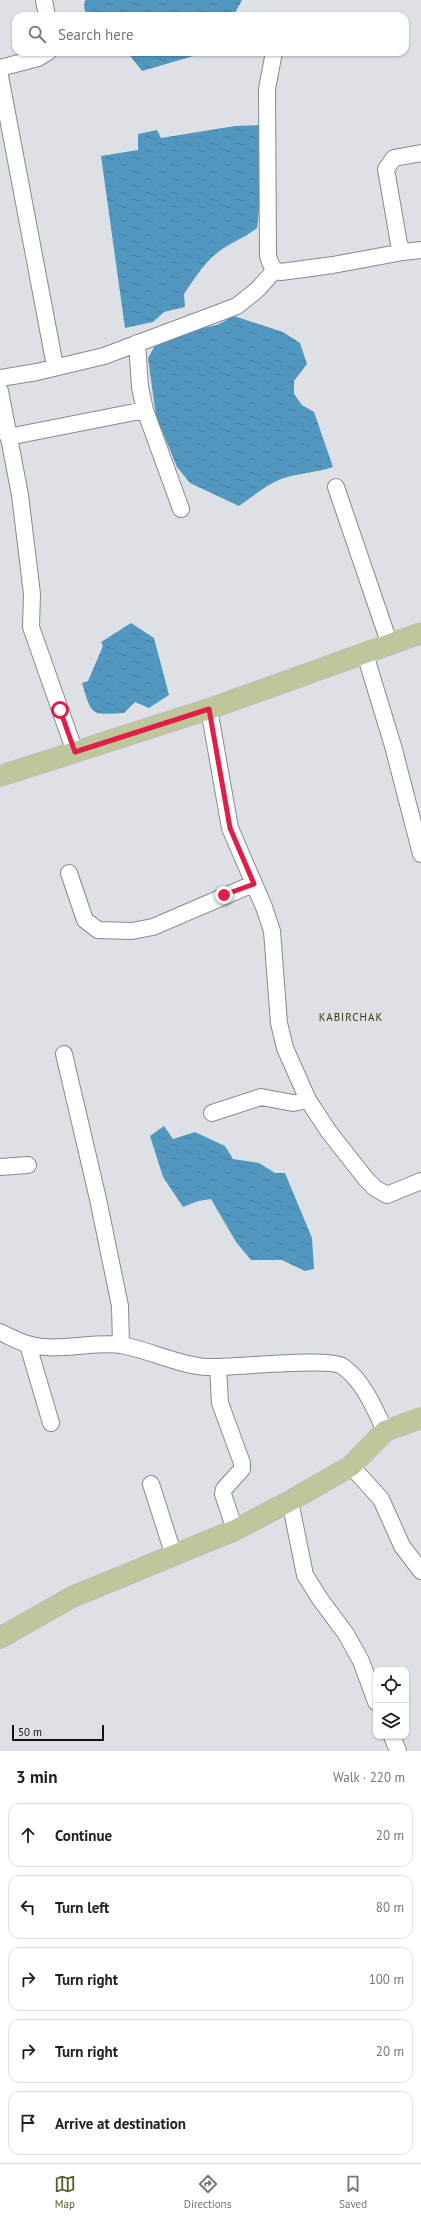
<!DOCTYPE html>
<meta charset="utf-8">
<style>
:root{--surface:#fff;--page:#f2f2f2;--text:#202124;--muted:#757577;--line:#e0e0e0;--accent:#5b5a27}
body{margin:0;font-family:"PT Sans",sans-serif;background:var(--page);color:var(--text)}
.controls{position:absolute;right:12px;bottom:12px;display:grid;overflow:hidden;border-radius:8px;box-shadow:0 1px 3px #0004}
.controls button{width:36px;height:36px;display:grid;place-items:center;padding:0;border:0;border-bottom:1px solid var(--line);background:var(--surface);color:var(--text);font:20px sans-serif}
.scale{position:absolute;left:12px;bottom:10px;width:92px;box-sizing:border-box;padding-left:4px;border:2px solid #111214;border-top:0;font-size:11px;line-height:14px;white-space:nowrap;color:#111214;-webkit-text-stroke:3px #dde1e6;paint-order:stroke}
.stop{position:absolute;width:12px;height:12px;margin:-9px;border:3px solid #e11d48;border-radius:50%;background:#fff}
.stop.end{background:#e11d48;border-color:#fff;box-shadow:0 1px 4px #0008}
.list{margin:0;padding:0;list-style:none}
h2{display:flex;justify-content:space-between;align-items:center;height:52px;margin:0;padding:0 16px;font-size:17px}
h2 small{font-size:13px;font-weight:400;color:var(--muted)}
.list li{display:grid;grid-template-columns:26px 1fr auto;gap:12px;align-items:center;box-sizing:border-box;height:64px;margin:0 8px 8px;padding:0 8px;border:1px solid var(--line);border-radius:12px}
.list b{display:block;font-size:15px;white-space:nowrap}
.list em{font-size:13px;font-style:normal;color:var(--muted)}
.icon{flex:none;width:22px;height:22px;fill:none;stroke:currentColor;stroke-width:2;stroke-linecap:round;stroke-linejoin:round}
.map{position:relative;flex:none;width:421px;height:1751px;overflow:hidden}
.search{position:absolute;background:var(--surface);box-shadow:0 1px 3px #0004;left:12px;right:12px;top:12px;height:44px;display:flex;align-items:center;gap:10px;box-sizing:border-box;padding:0 14px;border-radius:12px;color:var(--muted);font-size:15px}
.sheet{height:412px;background:var(--surface)}
nav{display:flex;justify-content:space-around;align-items:center;box-sizing:border-box;height:56px;border-top:1px solid var(--line);background:var(--surface);font-size:11px;color:var(--muted)}
nav a{display:grid;justify-items:center;gap:2px}
nav .on{color:var(--accent)}
.map>svg:first-child{display:block}
.water{fill:url(#water-ripples)}
.lines{fill:none;stroke-linecap:round;stroke-linejoin:round}
.minor-casing{stroke:#868a8e;stroke-width:18}
.major-casing{stroke:#bcbdbd;stroke-width:22}
.minor{stroke:#fff;stroke-width:16}
.major{stroke:#bec79c;stroke-width:20}
.route{stroke:#e11d48;stroke-width:5}
.labels{text-anchor:middle;stroke-width:3;stroke-linejoin:round;paint-order:stroke}
.neighbourhood-label{font-size:11px;letter-spacing:1px;fill:#39390f;stroke:#dde1e6}
</style>
<div class="map">
<svg width="421" height="1751" viewBox="0 0 421 1751">
<defs>
<pattern id="water-ripples" width="26" height="14" patternUnits="userSpaceOnUse"><rect width="26" height="14" fill="#5297c0"/><path d="M2 4q2-2 4 0t4 0M15 11q2-2 4 0t4 0" fill="none" stroke="#437a9b"/></pattern>
</defs>
<rect width="100%" height="100%" fill="#dde1e6"/>
<!-- water -->
<path class="water" d="M85,0H242L235,13L225,16H86L84,6Z
M127,52H207L142,71Z
M262,125L264,165L257,228C245,238 229,243 217,253C204,263 193,281 184,294L185,307L164,312L153,322L125,328L101,156L138,150V134L157,130L161,138L235,126Z
M234,316L283,332L300,343L307,364L294,381V394L302,405L314,412L333,467C316,473 297,473 281,479C266,485 252,497 239,506L190,483L177,467L156,416L148,358L156,344L184,332L217,325Z
M131,623L154,638L169,695L149,708L135,702L124,713C90,715 92,716 82,683L88,681L103,646L101,642Z
M164,1126L173,1139L195,1132L225,1146L233,1159L259,1163L275,1173H285L312,1238L314,1269L305,1271L282,1260H251L236,1242L211,1199L198,1201L183,1207L163,1177L150,1136Z"/>
<g class="lines">
<defs>
<path id="minor" d="M44,0L47,16
M274,52L267,89L268,256C271,265 272,270 281,272L333,265L403,252
M0,68L38,58L48,52
M0,76L55,366
M421,153L394,158L386,169L399,244L403,252L421,250
M137,343L140,387L145,410L181,509
M0,378L37,372L104,356L237,306L257,290L275,270
M0,391L20,495L32,594L31,627L75,752
M8,437L145,410
M336,487L390,645
M365,654L393,746L421,854
M209,709L230,828L264,907L272,931L279,1023L285,1048L308,1100L329,1132L366,1179L375,1188L387,1195L421,1181
M69,873L85,920L98,930L132,931L153,927L253,884
M64,1054L98,1199L120,1306L121,1345
M212,1113L261,1097L293,1103L308,1100
M0,1167L28,1165
M0,1332C9,1336 18,1342 28,1344C56,1353 93,1341 121,1345C150,1350 177,1365 207,1367C232,1368 328,1357 342,1366C363,1380 375,1409 385,1431
M28,1345L51,1423
M218,1367L220,1403L242,1463V1469L224,1489L223,1494L235,1530
M351,1466L381,1499L402,1546L421,1571
M151,1484L174,1556
M290,1501L305,1575L320,1599L346,1634L361,1661L376,1702
M392,1736L398,1751"/>
<path id="major" d="M0,776L209,709L421,633
M0,1638L72,1597L235,1530L290,1501L351,1466L385,1431L421,1418"/>
</defs>
<!-- minor casing -->
<use href="#minor" class="minor-casing"/>
<!-- major casing -->
<use href="#major" class="major-casing"/>
<!-- minor -->
<use href="#minor" class="minor"/>
<!-- major -->
<use href="#major" class="major"/>
</g>
<g class="lines">
<!-- route -->
<path class="route" d="M60,710L75,752L209,709L230,828L254,884L224,895"/>
</g>
<g class="labels">
<!-- neighbourhood labels -->
<g class="neighbourhood-label">
<text x="351" y="1021">KABIRCHAK</text>
</g>
</g>
</svg>
<div class="controls">
<button><svg class="icon" aria-label="locate" viewBox="0 0 24 24"><circle cx="12" cy="12" r="6"/><path d="M12 2v4M12 18v4M2 12h4M18 12h4"/></svg></button>
<button><svg class="icon" aria-label="layers" viewBox="0 0 24 24"><path d="M12 4l9 5-9 5-9-5zM3 14l9 5 9-5"/></svg></button>
</div>
<div class="scale">50 m</div>
<div class="stop" style="left:60px;top:710px"></div>
<div class="stop end" style="left:224px;top:895px"></div>
<div class="search"><svg class="icon" aria-label="search" viewBox="0 0 24 24"><circle cx="10" cy="10" r="6"/><path d="M15 15l6 6"/></svg>Search here</div>
</div>
<section class="sheet">
<h2>3 min<small>Walk · 220 m</small></h2>
<ul class="list">
<li><svg class="icon" aria-label="ahead" viewBox="0 0 24 24"><path d="M12 20V5M6 11l6-6 6 6"/></svg><div><b>Continue</b></div><em>20 m</em></li>
<li><svg class="icon" aria-label="left" viewBox="0 0 24 24"><path d="M17 20v-9H6M10 6l-5 5 5 5"/></svg><div><b>Turn left</b></div><em>80 m</em></li>
<li><svg class="icon" aria-label="right" viewBox="0 0 24 24"><path d="M7 20v-9h11M14 6l5 5-5 5"/></svg><div><b>Turn right</b></div><em>100 m</em></li>
<li><svg class="icon" aria-label="right" viewBox="0 0 24 24"><path d="M7 20v-9h11M14 6l5 5-5 5"/></svg><div><b>Turn right</b></div><em>20 m</em></li>
<li><svg class="icon" aria-label="arrive" viewBox="0 0 24 24"><path d="M6 21V4h12l-3 4 3 4H6"/></svg><div><b>Arrive at destination</b></div></li>
</ul>
</section>
<nav>
<a class="on"><svg class="icon" aria-label="map" viewBox="0 0 24 24"><path d="M3 6l6-2 6 2 6-2v14l-6 2-6-2-6 2zM9 4v14M15 6v14"/></svg>Map</a>
<a><svg class="icon" aria-label="directions" viewBox="0 0 24 24"><path d="M12 3l9 9-9 9-9-9zM9 14v-3h6M13 9l2 2-2 2"/></svg>Directions</a>
<a><svg class="icon" aria-label="saved" viewBox="0 0 24 24"><path d="M7 4h10v16l-5-4-5 4z"/></svg>Saved</a>
</nav>
